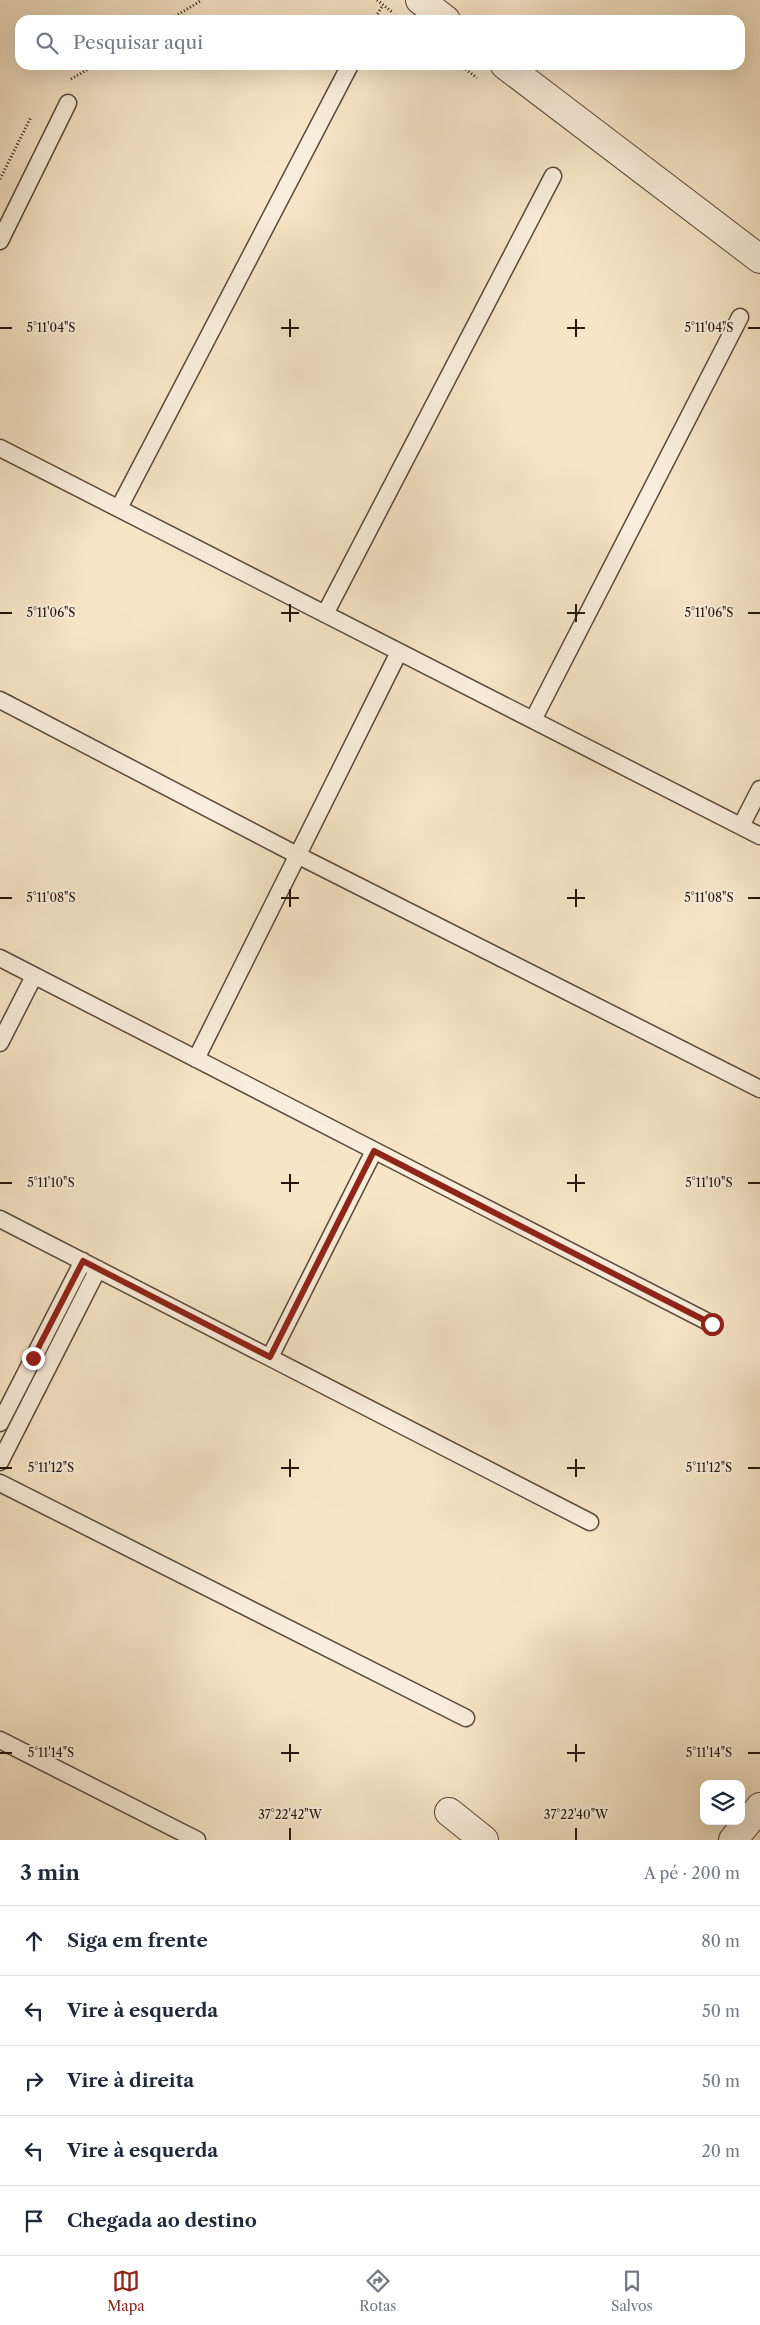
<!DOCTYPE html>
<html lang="pt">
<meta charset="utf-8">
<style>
:root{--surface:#fff;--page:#f2f2f3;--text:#1f2937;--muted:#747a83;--line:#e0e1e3;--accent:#8f2418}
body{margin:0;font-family:"Libre Caslon Text",serif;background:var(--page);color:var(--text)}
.controls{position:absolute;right:15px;bottom:15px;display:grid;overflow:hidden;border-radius:10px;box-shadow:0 5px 20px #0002}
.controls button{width:45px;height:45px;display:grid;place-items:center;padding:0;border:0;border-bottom:1px solid var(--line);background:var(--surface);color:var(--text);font:25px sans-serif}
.stop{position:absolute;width:15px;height:15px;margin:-11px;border:4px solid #8f2418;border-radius:50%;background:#fff}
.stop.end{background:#8f2418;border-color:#fff;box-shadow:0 1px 5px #0008}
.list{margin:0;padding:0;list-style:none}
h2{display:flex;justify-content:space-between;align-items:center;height:65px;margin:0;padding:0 20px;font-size:21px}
h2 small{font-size:16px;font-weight:400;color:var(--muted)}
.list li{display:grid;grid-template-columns:32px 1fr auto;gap:15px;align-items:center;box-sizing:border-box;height:70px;padding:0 20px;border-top:1px solid var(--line)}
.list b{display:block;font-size:19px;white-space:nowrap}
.list em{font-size:16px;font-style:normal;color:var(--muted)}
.icon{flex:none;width:28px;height:28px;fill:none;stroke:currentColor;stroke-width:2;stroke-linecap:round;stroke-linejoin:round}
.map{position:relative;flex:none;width:760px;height:1840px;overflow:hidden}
.search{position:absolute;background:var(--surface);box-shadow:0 5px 20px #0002;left:15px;right:15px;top:15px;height:55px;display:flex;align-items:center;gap:12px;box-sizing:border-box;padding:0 18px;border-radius:15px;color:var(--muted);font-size:19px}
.sheet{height:415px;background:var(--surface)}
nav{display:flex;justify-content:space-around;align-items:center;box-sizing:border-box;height:70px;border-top:1px solid var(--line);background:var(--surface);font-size:14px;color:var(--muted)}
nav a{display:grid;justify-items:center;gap:2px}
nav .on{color:var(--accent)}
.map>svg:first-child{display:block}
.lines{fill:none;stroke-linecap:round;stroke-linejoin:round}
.lane-casing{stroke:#594a3c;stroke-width:19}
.street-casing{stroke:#594a3c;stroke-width:30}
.path{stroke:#25160e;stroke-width:3;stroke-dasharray:1 2.5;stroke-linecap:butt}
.lane{stroke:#f9eedb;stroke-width:16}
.street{stroke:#f9eedb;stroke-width:28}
.route{stroke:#8f2418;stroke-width:6}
.ticks{fill:none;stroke:#25160e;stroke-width:2}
.ticks-label{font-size:12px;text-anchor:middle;fill:#25160e;stroke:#f9eedb;stroke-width:4;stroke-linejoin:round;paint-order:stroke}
</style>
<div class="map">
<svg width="760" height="1840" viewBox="0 0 760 1840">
<rect width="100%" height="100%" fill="#f6e5c7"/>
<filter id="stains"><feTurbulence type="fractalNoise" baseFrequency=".004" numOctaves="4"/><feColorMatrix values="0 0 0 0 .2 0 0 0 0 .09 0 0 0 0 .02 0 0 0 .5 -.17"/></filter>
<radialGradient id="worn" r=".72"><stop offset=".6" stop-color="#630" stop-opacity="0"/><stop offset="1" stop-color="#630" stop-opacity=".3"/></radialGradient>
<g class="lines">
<defs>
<path id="lane" d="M0,241L68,103
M0,448L760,836
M119,508L350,65
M325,614L553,176
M0,700L299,856L760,1089
M533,720L740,317
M741,826L760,789
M0,958L712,1324
M0,1043L34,976
M196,1059L399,652
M0,1219L590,1522
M270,1357L374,1151
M0,1423L83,1261
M0,1462L98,1269
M0,1483L466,1718
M0,1740L197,1840"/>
<path id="street" d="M420,0L446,20
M505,65L760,259
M449,1812L484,1840
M733,1840L760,1807"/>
</defs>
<!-- lane casing -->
<use href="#lane" class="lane-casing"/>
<!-- street casing -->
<use href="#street" class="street-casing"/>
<!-- path -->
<path class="path" d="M377,0L392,12
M169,20L202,0
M374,20L383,5
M460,65L477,78
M71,79L95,65
M0,179L31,117"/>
<!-- lane -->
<use href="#lane" class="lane"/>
<!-- street -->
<use href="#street" class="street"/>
</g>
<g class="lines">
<!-- route -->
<path class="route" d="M33,1358L83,1261L270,1357L374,1151L712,1324"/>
</g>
<!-- ticks -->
<path class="ticks" d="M290,319V337M576,319V337M0,328H12M281,328H299M567,328H585M748,328H760M290,604V622M576,604V622M0,613H12M281,613H299M567,613H585M748,613H760M290,889V907M576,889V907M0,898H12M281,898H299M567,898H585M748,898H760M290,1174V1192M576,1174V1192M0,1183H12M281,1183H299M567,1183H585M748,1183H760M290,1459V1477M576,1459V1477M0,1468H12M281,1468H299M567,1468H585M748,1468H760M290,1744V1762M576,1744V1762M0,1753H12M281,1753H299M567,1753H585M748,1753H760M290,1828V1840M576,1828V1840"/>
<g class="ticks-label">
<text x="51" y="332">5°11'04"S</text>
<text x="709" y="332">5°11'04"S</text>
<text x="51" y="617">5°11'06"S</text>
<text x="709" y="617">5°11'06"S</text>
<text x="51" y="902">5°11'08"S</text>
<text x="709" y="902">5°11'08"S</text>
<text x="51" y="1187">5°11'10"S</text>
<text x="709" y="1187">5°11'10"S</text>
<text x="51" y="1472">5°11'12"S</text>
<text x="709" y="1472">5°11'12"S</text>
<text x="51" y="1757">5°11'14"S</text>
<text x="709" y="1757">5°11'14"S</text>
<text x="290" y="1819">37°22'42"W</text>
<text x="576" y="1819">37°22'40"W</text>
</g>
<rect width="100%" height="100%" filter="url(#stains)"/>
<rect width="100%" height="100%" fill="url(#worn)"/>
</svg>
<div class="controls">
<button><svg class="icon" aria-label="layers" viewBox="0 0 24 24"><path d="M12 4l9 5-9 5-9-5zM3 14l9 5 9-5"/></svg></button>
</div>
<div class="stop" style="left:712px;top:1324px"></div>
<div class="stop end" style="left:33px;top:1358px"></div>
<div class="search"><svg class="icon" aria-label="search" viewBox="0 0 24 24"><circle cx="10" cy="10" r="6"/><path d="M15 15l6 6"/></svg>Pesquisar aqui</div>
</div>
<section class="sheet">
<h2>3 min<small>A pé · 200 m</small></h2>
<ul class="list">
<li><svg class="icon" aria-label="ahead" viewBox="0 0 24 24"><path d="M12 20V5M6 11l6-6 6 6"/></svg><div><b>Siga em frente</b></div><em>80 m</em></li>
<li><svg class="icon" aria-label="left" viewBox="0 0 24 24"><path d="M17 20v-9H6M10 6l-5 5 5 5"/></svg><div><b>Vire à esquerda</b></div><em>50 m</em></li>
<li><svg class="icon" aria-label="right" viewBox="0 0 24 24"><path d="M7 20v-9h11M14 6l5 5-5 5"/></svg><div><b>Vire à direita</b></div><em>50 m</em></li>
<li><svg class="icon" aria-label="left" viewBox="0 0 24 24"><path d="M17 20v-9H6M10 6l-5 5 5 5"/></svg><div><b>Vire à esquerda</b></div><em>20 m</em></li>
<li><svg class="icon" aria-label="arrive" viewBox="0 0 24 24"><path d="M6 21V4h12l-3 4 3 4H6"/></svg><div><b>Chegada ao destino</b></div></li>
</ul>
</section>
<nav>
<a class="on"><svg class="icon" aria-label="map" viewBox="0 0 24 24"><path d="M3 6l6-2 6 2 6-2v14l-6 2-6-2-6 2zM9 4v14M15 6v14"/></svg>Mapa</a>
<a><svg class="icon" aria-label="directions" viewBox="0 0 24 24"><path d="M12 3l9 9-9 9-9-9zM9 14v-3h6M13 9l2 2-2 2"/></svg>Rotas</a>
<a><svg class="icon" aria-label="saved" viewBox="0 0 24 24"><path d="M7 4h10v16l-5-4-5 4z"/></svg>Salvos</a>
</nav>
